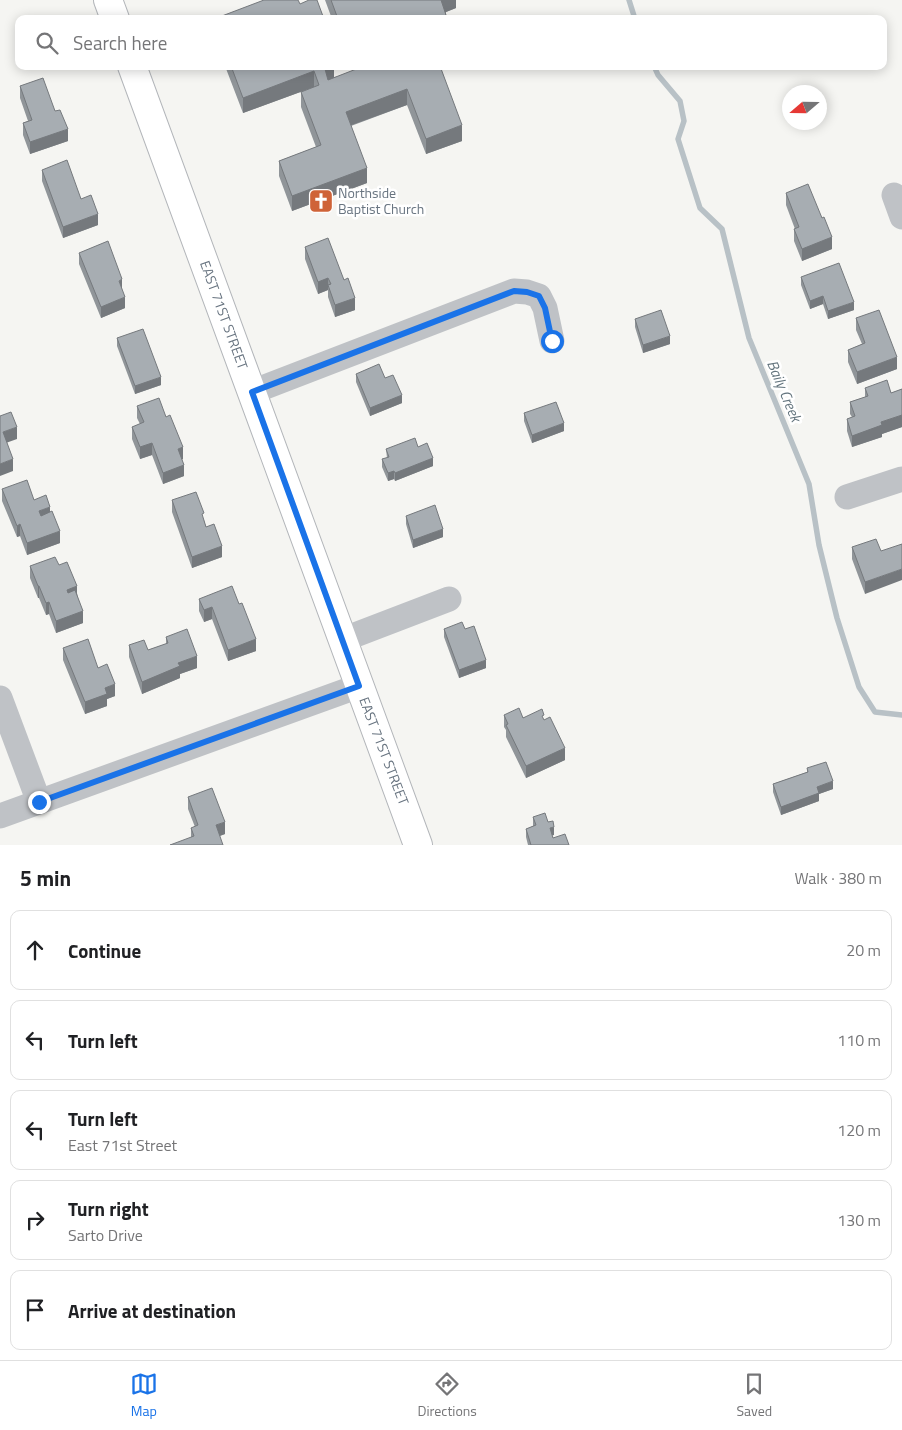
<!DOCTYPE html>
<meta charset="utf-8">
<style>
:root{--surface:#fff;--page:#f6f6f6;--text:#202124;--muted:#757577;--line:#e0e0e0;--accent:#1a73e8}
body{margin:0;font-family:"Titillium Web",sans-serif;background:var(--page);color:var(--text)}
.compass{position:absolute;left:782px;top:85px;width:45px;height:45px;border-radius:50%;background:var(--surface);box-shadow:0 2px 12px #0003;rotate:250deg}
.stop{position:absolute;width:15px;height:15px;margin:-11px;border:4px solid #1a73e8;border-radius:50%;background:#fff}
.stop.end{background:#1a73e8;border-color:#fff;box-shadow:0 1px 5px #0008}
.list{margin:0;padding:0;list-style:none}
h2{display:flex;justify-content:space-between;align-items:center;height:65px;margin:0;padding:0 20px;font-size:21px}
h2 small{font-size:16px;font-weight:400;color:var(--muted)}
.list li{display:grid;grid-template-columns:32px 1fr auto;gap:15px;align-items:center;box-sizing:border-box;height:80px;margin:0 10px 10px;padding:0 10px;border:1px solid var(--line);border-radius:10px}
.list b{display:block;font-size:19px;white-space:nowrap}
.list p{margin:0;font-size:16px;white-space:nowrap;color:var(--muted)}
.list em{font-size:16px;font-style:normal;color:var(--muted)}
.icon{flex:none;width:28px;height:28px;fill:none;stroke:currentColor;stroke-width:2;stroke-linecap:round;stroke-linejoin:round}
.map{position:relative;flex:none;width:902px;height:845px;overflow:hidden}
.search{position:absolute;background:var(--surface);box-shadow:0 2px 12px #0003;left:15px;right:15px;top:15px;height:55px;display:flex;align-items:center;gap:12px;box-sizing:border-box;padding:0 18px;border-radius:10px;color:var(--muted);font-size:19px}
.sheet{height:515px;background:var(--surface)}
nav{display:flex;justify-content:space-around;align-items:center;box-sizing:border-box;height:70px;border-top:1px solid var(--line);background:var(--surface);font-size:14px;color:var(--muted)}
nav a{display:grid;justify-items:center;gap:2px}
nav .on{color:var(--accent)}
.map>svg:first-child{display:block}
.lines{fill:none;stroke-linecap:round;stroke-linejoin:round}
.stream{stroke:#b8c1c6;stroke-width:5.5}
.major-casing{stroke:#b3b6ba;stroke-width:30}
.minor{stroke:#bfc2c6;stroke-width:25}
.major{stroke:#fff;stroke-width:28}
.wall{fill:#909599}
.shaded-wall{fill:#75797d}
.building{fill:#a7adb2;stroke:#75797d}
.route{stroke:#1a73e8;stroke-width:6}
.labels{text-anchor:middle;stroke-width:5;stroke-linejoin:round;paint-order:stroke}
.poi-label{font-size:14px;fill:#687480;stroke:#fff;text-anchor:start}
.street-label{font-size:14px;fill:#687480;stroke:#fff}
.water-label{font-size:15px;font-style:italic;fill:#63747d;stroke:#fff}
</style>
<div class="map">
<svg width="902" height="845" viewBox="0 0 902 845">
<rect width="100%" height="100%" fill="#f5f5f2"/>
<g class="lines">
<!-- stream -->
<path class="stream" d="M629,0L635,19
M654,66L658,75L680,101L684,121L678,139L700,208L722,229L749,338L809,484L819,545L837,618L859,687L875,712L902,715"/>
<defs>
<path id="major" d="M108,0L115,19
M132,66L418,845"/>
</defs>
<!-- major casing -->
<use href="#major" class="major-casing"/>
<!-- minor -->
<path class="minor" d="M894,195L902,217
M252,392L514,291L527,292L539,296L545,308L552,341
M847,497L902,479
M342,640L449,599
M0,698L39,802
M0,816L359,686"/>
<!-- major -->
<use href="#major" class="major"/>
</g>
<!-- wall -->
<path class="wall" d="M325,0H456V8L446,12V19H332Z
M225,66H334V77L440,66L462,141L426,154L407,105L351,126L367,183L292,211L279,176V161L316,147L301,107V92L314,87L243,113Z
M20,86L55,111L68,141L30,154L23,135V123L28,121L20,98Z
M42,170L81,199L98,225L63,238L42,181Z
M786,193L822,218L832,249L802,261L794,241V229H795L786,205Z
M305,247L344,280L355,310L335,317L328,297V290L318,294L305,259Z
M79,253L125,308L101,318L79,264Z
M801,277L854,310L828,319L823,304L810,309L801,285Z
M856,318L897,369L857,384L848,362V350L862,344L856,330Z
M635,319L670,344L643,353L635,327Z
M117,338L161,385L135,394L117,346Z
M356,374L385,378L402,403L370,416L356,382Z
M865,388L891,393L902,389V427L882,434V437L852,447L847,431V419L852,417L850,414V402L865,397Z
M137,406L183,459H182L184,476L163,484L152,455L140,459L132,439V427L140,424L137,418Z
M524,413L564,431L532,443L524,421Z
M418,447L433,466L395,481L394,479L388,481L382,467V459L387,458L386,449Z
M2,489L34,500L60,543L27,555L20,536L17,537L2,501Z
M172,500L204,520L206,527L222,557L192,568L172,512Z
M406,516L443,537L413,548L406,524Z
M852,547L881,551L865,594L852,559Z
M59,565L77,593L83,623L56,633L49,614L46,615L39,598H38L30,578V566Z
M199,599L239,604L256,651L228,661L212,619L204,622L199,611Z
M444,629H465L486,668L459,678L444,637Z
M166,637L197,668L180,674V678L142,694L129,657V645L148,650L166,644Z
M63,648L98,668L115,696L107,699V706L85,714L63,660Z
M504,715L544,720L565,760L526,778L506,737V730L504,727Z
M807,768L833,789L819,794V801L781,815L773,792V784L807,772Z
M188,797L225,834L220,836L191,837V828L195,827L188,809Z
M533,817L548,822L554,835H552L553,838L569,845H528L526,837V829L533,826Z"/>
<!-- shaded-wall -->
<path class="shaded-wall" d="M441,0H456V8L441,14Z
M446,15V19H435Z
M332,66H334V81L325,84V69Z
M314,71V87L243,113V98Z
M407,89V105L346,127V112Z
M462,125V141L426,154V139Z
M68,129V141L30,154V142Z
M367,168V183L292,211V196Z
M98,214V225L63,238V227Z
M832,237V249L802,261V249Z
M328,278V290L318,294V282Z
M122,279V291L119,281Z
M823,296V304L810,309V301Z
M125,297V308L101,318V307Z
M355,298V310L335,317V305Z
M854,302V310L828,319V311Z
M670,336V344L643,353V345Z
M897,357V369L857,384V372Z
M161,377V385L135,394V386Z
M402,395V403L370,416V408Z
M902,415V427L882,434V437L852,447V436L881,422Z
M564,423V431L532,443V435Z
M17,427V439L3,444V432Z
M152,443V455L140,459V447Z
M183,447V459L178,461V449Z
M433,458V466L395,481V473Z
M13,459V471L0,476V464Z
M184,465V476L163,484V473Z
M394,471V479L388,481V473Z
M50,507V519L39,523V511Z
M20,524V536L17,537V526Z
M443,529V537L413,548V540Z
M60,531V543L27,555V543Z
M222,546V557L192,568V557Z
M902,569V580L865,594V582Z
M38,586H39V598H38Z
M77,586V598L67,602V590Z
M49,602V614L46,615V603Z
M212,607V619L204,622V610Z
M83,611V623L56,633V621Z
M256,639V651L228,661V650Z
M197,656V668L180,674V678L142,694V682L178,663Z
M486,660V668L459,678V670Z
M115,684V696L107,699V706L85,714V702L105,688Z
M565,748V760L526,778V766Z
M833,781V789L819,794V801L781,815V807L817,787Z
M225,822V834L216,837V825Z
M554,827V835L550,836V828Z"/>
<!-- building -->
<path class="building" d="M264,0H298L300,4L309,0H317L324,19H214Z
M331,0H441L446,15L435,19H338Z
M231,66H332L325,69L328,80L364,66H440L462,125L426,139L407,89L346,112L367,168L292,196L279,161L321,145L301,92L319,85L314,71L243,98Z
M43,78L55,111L60,110L68,129L30,142L23,123L32,120L20,86Z
M67,160L81,199L91,195L98,214L63,227L42,170Z
M808,184L822,218L824,217L832,237L802,249L794,229L799,227L786,193Z
M328,238L344,280L348,278L355,298L335,305L328,285L331,284L328,278L318,282L305,247Z
M108,241L122,279L119,281L125,297L101,307L79,253Z
M839,263L854,302L828,311L823,296L810,301L801,277Z
M661,310L670,336L643,345L635,319Z
M879,310L897,357L857,372L848,350L865,343L856,318Z
M143,329L161,377L135,386L117,338Z
M379,364L385,378L393,375L402,395L370,408L356,374Z
M887,380L891,393L902,389V415L881,422L882,425L852,436L847,419L855,416L850,402L868,396L865,388Z
M159,398L166,417L170,415L183,447L178,449L184,465L163,473L152,443L140,447L132,427L144,422L137,406Z
M556,402L564,423L532,435L524,413Z
M11,412L17,427L3,432L13,459L0,464V416Z
M415,438L418,447L427,443L433,458L395,473L394,471L388,473L382,459L389,457L386,449Z
M27,480L34,500L46,495L50,507L39,511L41,516L52,511L60,531L27,543L20,524L17,526L2,489Z
M196,492L204,513L202,514L206,527L214,524L222,546L192,557L172,500Z
M435,505L443,529L413,540L406,516Z
M876,539L881,551L902,544V569L865,582L852,547Z
M55,557L59,565L67,562L77,586L67,590L68,593L75,590L83,611L56,621L49,602L46,603L39,586H38L30,566Z
M232,586L239,604L242,603L256,639L228,650L212,607L204,610L199,599Z
M462,622L465,629L474,626L486,660L459,670L444,629Z
M187,629L197,656L178,663L180,666L142,682L129,645L144,640L148,650L168,643L166,637Z
M88,639L98,668L107,664L115,684L105,688L107,694L85,702L63,648Z
M519,708L523,718L542,709L544,715L542,716L544,720L550,717L565,748L526,766L506,725L508,724L504,715Z
M826,762L833,781L817,787L819,793L781,807L773,784L808,772L807,768Z
M212,788L225,822L216,825L223,845H170L194,836L191,828L198,825L188,797Z
M545,813L548,822L553,821L554,827L550,828L553,838L565,834L569,845H531L526,829L536,825L533,817Z"/>
<g class="lines">
<!-- route -->
<path class="route" d="M39,802L359,686L252,392L514,291L527,292L539,296L545,308L552,341"/>
</g>
<!-- icons -->
<defs>
<symbol id="church-square" viewBox="-11 -11 22 22"><rect x="-9" y="-9" width="18" height="18" rx="4" fill="#cf6338" stroke="#fff"/><path d="M-1.2-6h2.4v3.5h3.3v2.4h-3.3V6h-2.4V-.1h-3.3v-2.4h3.3Z" fill="#fff"/></symbol>
</defs>
<g fill-rule="evenodd">
<use href="#church-square" x="307" y="187" width="28" height="28"/>
</g>
<g class="labels">
<!-- poi labels -->
<g class="poi-label">
<text x="338" y="198">Northside<tspan x="338" dy="16">Baptist Church</tspan></text>
</g>
<!-- street labels -->
<g class="street-label">
<text transform="translate(224 315) rotate(70)" y="5">EAST 71ST STREET</text>
<text transform="translate(384 751) rotate(69)" y="5">EAST 71ST STREET</text>
</g>
<!-- water labels -->
<g class="water-label">
<text transform="translate(784 391) rotate(67)" y="5">Baily Creek</text>
</g>
</g>
</svg>
<svg class="compass" viewBox="-18 -18 36 36"><path d="M0-13l5 13h-10z" fill="#e53935"/><path d="M0 13l5-13h-10z" fill="#757577"/></svg>
<div class="stop" style="left:552px;top:341px"></div>
<div class="stop end" style="left:39px;top:802px"></div>
<div class="search"><svg class="icon" aria-label="search" viewBox="0 0 24 24"><circle cx="10" cy="10" r="6"/><path d="M15 15l6 6"/></svg>Search here</div>
</div>
<section class="sheet">
<h2>5 min<small>Walk · 380 m</small></h2>
<ul class="list">
<li><svg class="icon" aria-label="ahead" viewBox="0 0 24 24"><path d="M12 20V5M6 11l6-6 6 6"/></svg><div><b>Continue</b></div><em>20 m</em></li>
<li><svg class="icon" aria-label="left" viewBox="0 0 24 24"><path d="M17 20v-9H6M10 6l-5 5 5 5"/></svg><div><b>Turn left</b></div><em>110 m</em></li>
<li><svg class="icon" aria-label="left" viewBox="0 0 24 24"><path d="M17 20v-9H6M10 6l-5 5 5 5"/></svg><div><b>Turn left</b><p>East 71st Street</p></div><em>120 m</em></li>
<li><svg class="icon" aria-label="right" viewBox="0 0 24 24"><path d="M7 20v-9h11M14 6l5 5-5 5"/></svg><div><b>Turn right</b><p>Sarto Drive</p></div><em>130 m</em></li>
<li><svg class="icon" aria-label="arrive" viewBox="0 0 24 24"><path d="M6 21V4h12l-3 4 3 4H6"/></svg><div><b>Arrive at destination</b></div></li>
</ul>
</section>
<nav>
<a class="on"><svg class="icon" aria-label="map" viewBox="0 0 24 24"><path d="M3 6l6-2 6 2 6-2v14l-6 2-6-2-6 2zM9 4v14M15 6v14"/></svg>Map</a>
<a><svg class="icon" aria-label="directions" viewBox="0 0 24 24"><path d="M12 3l9 9-9 9-9-9zM9 14v-3h6M13 9l2 2-2 2"/></svg>Directions</a>
<a><svg class="icon" aria-label="saved" viewBox="0 0 24 24"><path d="M7 4h10v16l-5-4-5 4z"/></svg>Saved</a>
</nav>
